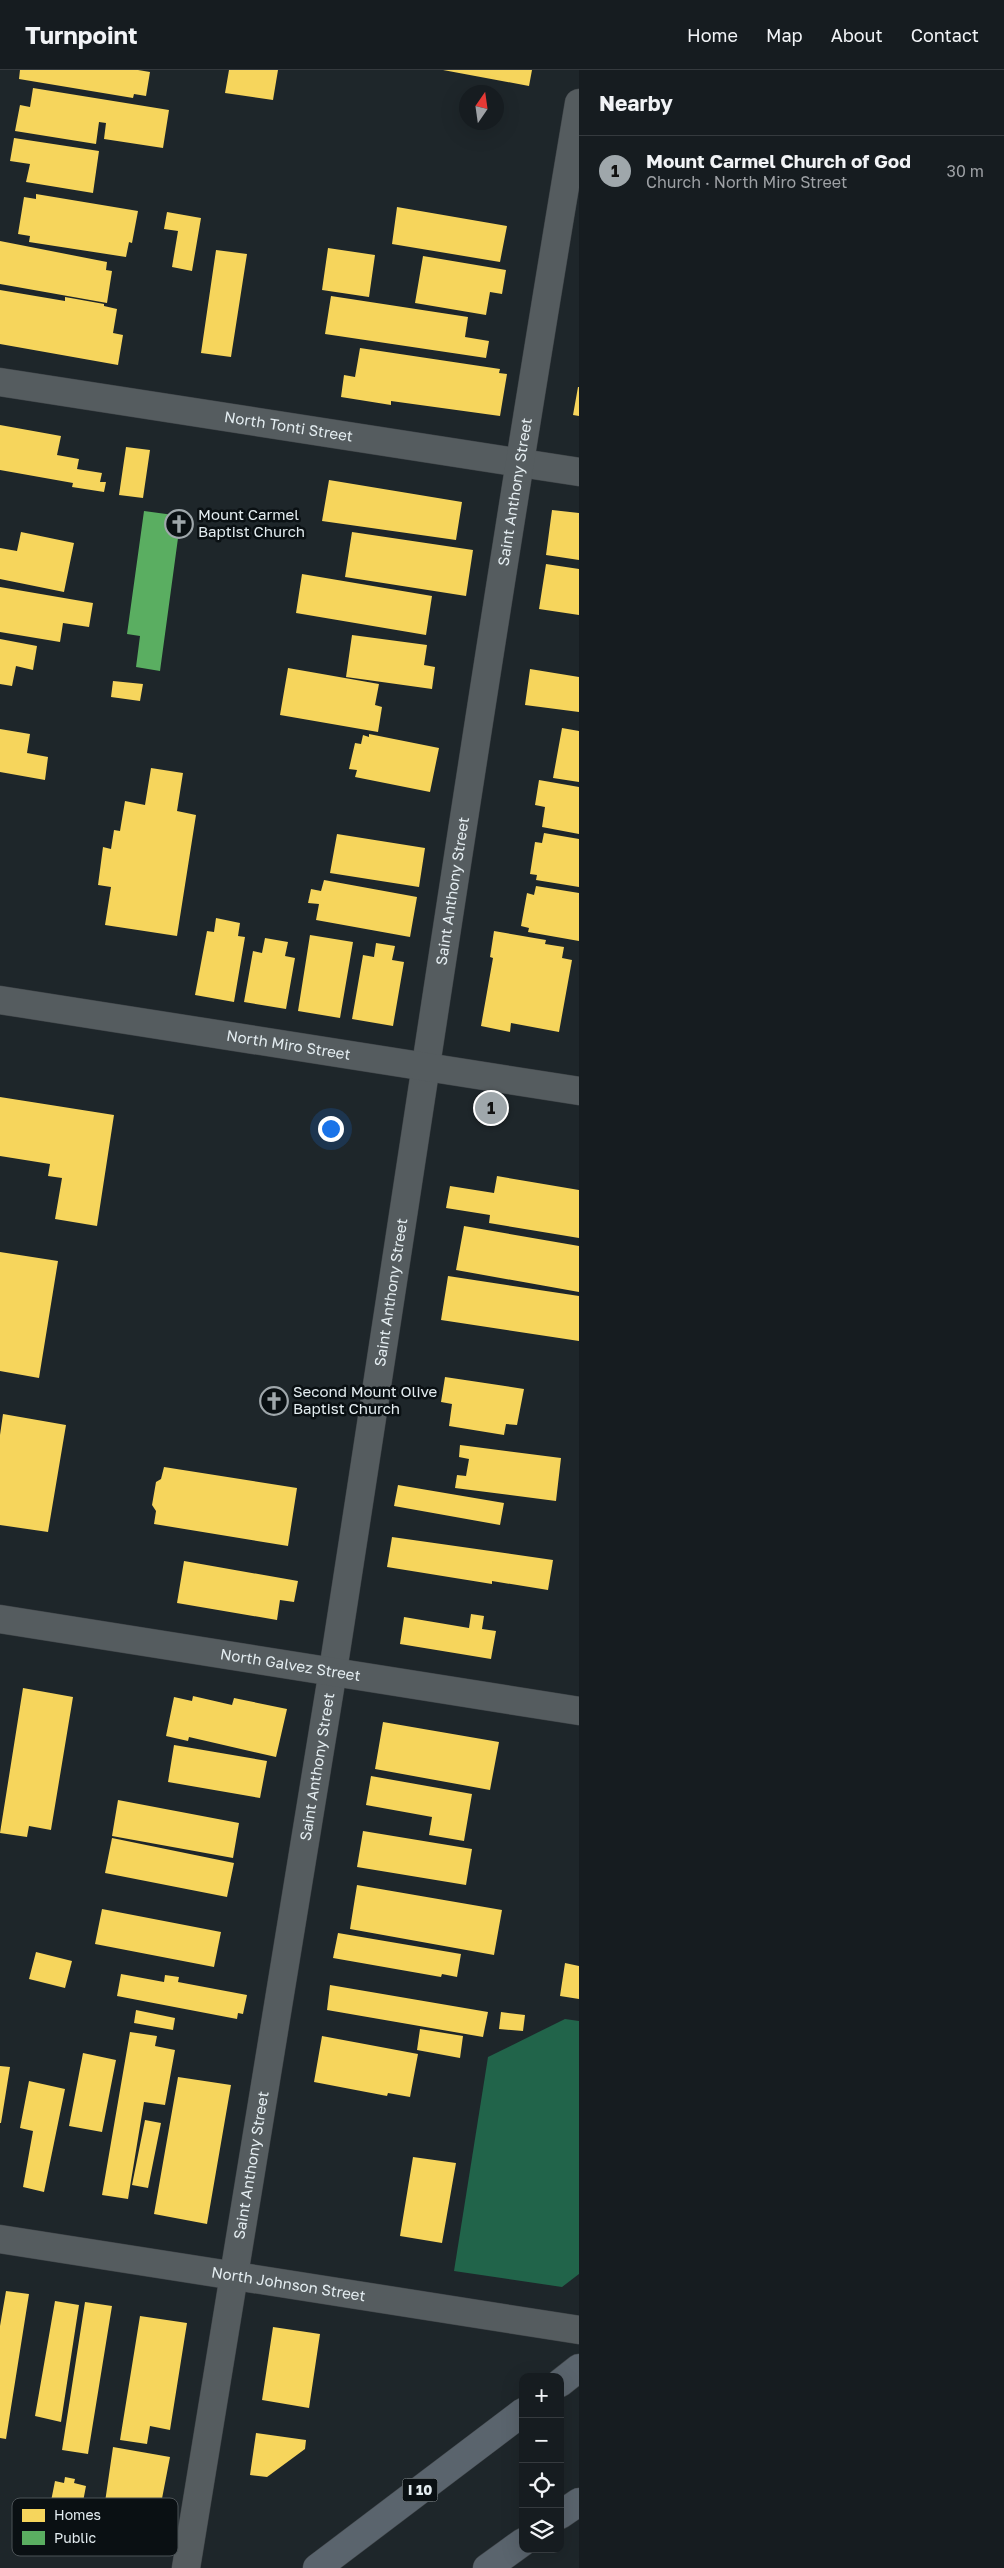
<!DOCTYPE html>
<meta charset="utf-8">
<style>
:root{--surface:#161c20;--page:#23292d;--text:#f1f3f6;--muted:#9ea1a5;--line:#353a3e;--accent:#9fa7ab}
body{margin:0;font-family:"Golos Text",sans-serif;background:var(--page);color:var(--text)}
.controls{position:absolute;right:15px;bottom:15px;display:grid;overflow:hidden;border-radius:10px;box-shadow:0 5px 20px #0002}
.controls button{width:45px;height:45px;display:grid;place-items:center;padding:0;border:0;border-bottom:1px solid var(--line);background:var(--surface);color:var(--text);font:25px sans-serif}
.compass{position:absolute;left:459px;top:15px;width:45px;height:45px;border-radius:50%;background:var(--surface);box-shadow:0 5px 20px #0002;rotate:13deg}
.you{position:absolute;left:330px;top:1058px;width:18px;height:18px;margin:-12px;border:4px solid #fff;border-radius:50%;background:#1a73e8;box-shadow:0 0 0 8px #1a73e833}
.badge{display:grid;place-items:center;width:32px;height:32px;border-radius:50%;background:var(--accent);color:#111;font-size:16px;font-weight:700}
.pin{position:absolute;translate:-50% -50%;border:2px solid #fff;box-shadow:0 1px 5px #0006}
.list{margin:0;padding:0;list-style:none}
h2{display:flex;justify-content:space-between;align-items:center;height:65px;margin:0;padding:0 20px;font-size:21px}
h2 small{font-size:16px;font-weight:400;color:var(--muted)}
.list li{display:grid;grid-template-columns:32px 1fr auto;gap:15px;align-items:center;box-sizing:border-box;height:70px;padding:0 20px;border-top:1px solid var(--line)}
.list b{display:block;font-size:19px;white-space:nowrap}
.list p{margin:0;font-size:16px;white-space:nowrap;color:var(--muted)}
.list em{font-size:16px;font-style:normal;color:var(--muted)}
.icon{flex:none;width:28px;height:28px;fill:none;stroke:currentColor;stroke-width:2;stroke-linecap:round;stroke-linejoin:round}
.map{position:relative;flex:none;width:579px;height:2498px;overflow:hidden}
header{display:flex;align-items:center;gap:30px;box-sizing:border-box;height:70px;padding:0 25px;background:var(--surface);border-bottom:1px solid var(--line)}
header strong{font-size:24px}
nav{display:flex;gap:28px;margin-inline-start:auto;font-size:18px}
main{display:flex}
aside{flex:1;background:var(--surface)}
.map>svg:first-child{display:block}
.forest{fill:#21644a}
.homes{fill:#f6d55c}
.public{fill:#5aae61}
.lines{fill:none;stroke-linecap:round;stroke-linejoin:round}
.minor-casing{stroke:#3e4347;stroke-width:29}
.tertiary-casing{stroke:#3e4347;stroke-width:29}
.motorway-casing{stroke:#3e4347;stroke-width:29}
.minor{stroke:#555c5f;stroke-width:28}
.tertiary{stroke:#555c5f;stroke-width:28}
.motorway{stroke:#5a646d;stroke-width:28}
.labels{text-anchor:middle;stroke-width:5;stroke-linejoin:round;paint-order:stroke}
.shield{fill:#0a1013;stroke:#a3abae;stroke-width:1}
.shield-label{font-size:14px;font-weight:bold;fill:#e4edf1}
.street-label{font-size:15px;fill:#e4edf1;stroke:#0a1013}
.poi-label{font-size:15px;fill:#e4edf1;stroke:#0a1013;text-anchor:start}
.key{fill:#0a1013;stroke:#4b5256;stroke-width:1}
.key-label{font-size:14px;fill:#e4edf1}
</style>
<header>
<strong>Turnpoint</strong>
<nav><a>Home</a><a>Map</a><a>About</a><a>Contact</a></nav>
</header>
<main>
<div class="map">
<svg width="579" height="2498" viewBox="0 0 579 2498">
<rect width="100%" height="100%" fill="#1e262a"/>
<!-- forest -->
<path class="forest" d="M565,1949L579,1951V2204L562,2217L454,2201L488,1987Z"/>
<!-- homes -->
<path class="homes" d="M20,0H138L150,2L146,26L134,24L133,28L19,9Z
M229,0H278L273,30L225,23Z
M443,0H532L529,16Z
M33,18L169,40L163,78L104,69L106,53L99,52L96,74L15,61L20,35L30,37Z
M14,68L99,81L93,123L26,112L30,94L10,91Z
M36,124L138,141L132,173L129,172L126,187L29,172L30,166L18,164L24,127L36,129Z
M397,137L507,156L500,192L392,174Z
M167,142L201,148L192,201L172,197L178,161L164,159Z
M0,171L107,192L106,200L112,201L107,233L0,214Z
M328,178L375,185L369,227L322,220Z
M216,180L247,184L231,287L201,283Z
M423,186L506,200L502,224L490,222L486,245L415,233Z
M0,220L65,231V227L104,234V236L117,239L113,263L123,265L118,295L0,274Z
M331,226L468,247L465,267L489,271L486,288L325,264Z
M360,278L500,299L499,303L507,304L500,346L391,331V335L341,327L344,305L355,307Z
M578,317H579V346L573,345Z
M0,355L61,366L57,385L79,389L77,399L102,403L100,412H106L104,422L72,417L73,413L0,400Z
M126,377L150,380L143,428L119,425Z
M329,410L462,432L456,470L322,451Z
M552,440L579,443V490L546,485Z
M21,462L74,473L64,522L0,509V478L17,481Z
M352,462L473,480L466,526L345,507Z
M546,494L579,499V545L539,539Z
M302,504L432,526L426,565L296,543Z
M0,517L93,533L89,557L63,553L60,572L0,562Z
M352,565L427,575L424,595L435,597L432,619L346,607Z
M0,569L37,576L33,600L16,596L12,616L0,614Z
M288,598L379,614L375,635L382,637L378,662L280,645Z
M530,599L579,607V642L525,635Z
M113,611L143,614L140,631L111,627Z
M562,658L579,661V712L553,708Z
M0,659L30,664L27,683L48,687L45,710L0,702Z
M369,664L439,678L430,722L355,707L357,700L349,699L355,673L361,674L363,665L369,667Z
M151,698L183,703L177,741L196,745L177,866L105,855L111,817L98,815L103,777L111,779L114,760L120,761L125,731L145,735Z
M539,710L579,717V764L542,757L545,737L535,735Z
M544,763L579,769V817L536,810L537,805L530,804L535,772L542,773Z
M337,764L425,778L419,817L330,803Z
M324,810L417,827L410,867L316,850L319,834L308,833L311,819L321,821Z
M536,816L579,823V871L528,862L529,858L521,856L527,823L534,825Z
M216,848L240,853L238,866L245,867L234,932L195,925L207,861L214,862Z
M494,861L546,870L545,874L564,877L562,888L572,890L559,962L511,953L510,962L481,956L493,888L490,887Z
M310,865L353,872L340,948L298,941Z
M265,868L288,872L285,886L295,888L286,939L244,932L253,881L262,883Z
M376,873L395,876L392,890L404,892L393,956L352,949L363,885L374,887Z
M0,1027L114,1045L97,1156L55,1149L62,1108L48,1106L50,1094L0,1086Z
M497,1106L579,1120V1168L489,1153L490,1145L446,1138L450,1116L494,1123Z
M464,1156L579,1176V1222L456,1200Z
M0,1182L58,1191L39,1308L0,1301Z
M448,1206L579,1226V1271L441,1250Z
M445,1307L524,1319L517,1355L506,1354L504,1365L449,1356L452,1334L441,1332Z
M3,1344L66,1355L48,1462L0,1455V1365Z
M460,1375L561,1388L556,1431L455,1418L457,1405L466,1406L469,1389L459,1387Z
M164,1397L297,1418L288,1476L154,1454L156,1441L152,1435L156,1412L161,1409Z
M398,1415L504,1433L500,1455L394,1436Z
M392,1467L553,1490L548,1520L492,1511V1514L387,1497Z
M184,1491L298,1511L294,1532L280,1530L277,1550L177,1533Z
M471,1544L484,1546L482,1559L496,1561L491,1589L400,1574L404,1547L469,1558Z
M23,1618L73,1627L51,1760L29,1756L27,1767L0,1763Z
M193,1626L232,1635L234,1628L287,1639L276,1687L189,1667L188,1671L166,1666L174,1627L192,1631Z
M383,1652L499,1672L490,1720L375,1699Z
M174,1675L267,1691L260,1728L168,1712Z
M371,1706L472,1724L464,1771L429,1765L432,1747L366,1735Z
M118,1730L239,1753L233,1788L112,1766Z
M363,1761L472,1779L466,1815L357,1797Z
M112,1768L234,1793L227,1827L105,1803Z
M357,1815L502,1840L494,1885L350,1859Z
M102,1839L221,1862L214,1897L95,1874Z
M338,1863L461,1884L457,1907L442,1904L441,1907L333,1888Z
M36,1882L72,1891L65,1918L29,1909Z
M565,1893L579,1896V1929L560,1926Z
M121,1904L164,1912L165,1905L179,1907L178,1912L247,1925L243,1944L238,1943L237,1949L117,1926Z
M330,1915L488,1942L483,1967L327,1940Z
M136,1940L175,1948L173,1960L134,1953Z
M501,1942L525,1945L523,1961L499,1959Z
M420,1959L463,1966L460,1988L417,1980Z
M130,1962L157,1966L155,1976L175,1980L165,2035L144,2032L128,2129L102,2125Z
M322,1966L418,1984L410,2027L388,2023L387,2026L314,2012Z
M83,1983L116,1990L102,2062L69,2056Z
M0,1996L10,1997L1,2053H0Z
M178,2007L231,2015L207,2154L154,2144Z
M29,2011L65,2019L44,2122L23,2117L33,2061L20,2058Z
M145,2050L161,2053L148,2118L132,2115Z
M413,2087L456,2093L442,2173L400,2166Z
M6,2221L29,2224L6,2369L0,2368V2256Z
M55,2231L79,2235L61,2352L35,2346Z
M85,2232L112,2236L88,2384L62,2380Z
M140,2246L187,2253L170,2360L150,2356L147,2374L120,2370Z
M273,2257L320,2264L309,2338L262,2330Z
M256,2363L306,2370L305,2379L267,2407L250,2405Z
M113,2377L170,2387L160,2439L148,2438L147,2445L104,2439Z
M65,2407L75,2409L74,2413L86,2416L82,2437L51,2431L55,2411L64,2413Z"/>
<!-- public -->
<path class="public" d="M144,441L181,446L160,601L136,597L140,566L127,564Z"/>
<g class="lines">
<defs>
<g id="minor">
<path id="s1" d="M0,312L579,402"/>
<path id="s2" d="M0,2169L579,2260"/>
<path id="s3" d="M186,2498C233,2197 286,1896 334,1594C415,1074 491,553 579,33"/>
</g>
<g id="tertiary">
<path id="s4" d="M0,930L579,1021"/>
<path id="s5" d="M0,1549L579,1641"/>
</g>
<path id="motorway" d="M560,2313L579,2298
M560,2445L579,2432
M317,2498L523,2342
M487,2498L523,2472"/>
</defs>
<!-- minor casing -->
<use href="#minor" class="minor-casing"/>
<!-- tertiary casing -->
<use href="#tertiary" class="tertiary-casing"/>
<!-- motorway casing -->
<use href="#motorway" class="motorway-casing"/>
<!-- minor -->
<use href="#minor" class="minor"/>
<!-- tertiary -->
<use href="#tertiary" class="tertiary"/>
<!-- motorway -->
<use href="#motorway" class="motorway"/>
</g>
<!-- icons -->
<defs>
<symbol id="church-ring" viewBox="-11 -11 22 22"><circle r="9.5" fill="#0a1013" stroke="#9fa7ab" stroke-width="1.5"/><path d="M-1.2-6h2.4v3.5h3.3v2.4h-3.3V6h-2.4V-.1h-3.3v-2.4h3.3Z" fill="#9fa7ab"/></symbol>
</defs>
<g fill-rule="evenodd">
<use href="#church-ring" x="163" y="438" width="32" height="32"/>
<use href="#church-ring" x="258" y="1315" width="32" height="32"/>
</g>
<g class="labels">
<!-- shield labels -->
<rect class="shield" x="402.5" y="2408.5" width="35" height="23" rx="4"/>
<g class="shield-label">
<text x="420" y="2425">I 10</text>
</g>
<!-- street labels -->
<g class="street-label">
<text dy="5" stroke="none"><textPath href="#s1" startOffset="292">North Tonti Street</textPath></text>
<text dy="5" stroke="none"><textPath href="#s3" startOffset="2102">Saint Anthony Street</textPath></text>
<text dy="5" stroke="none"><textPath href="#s3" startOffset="1698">Saint Anthony Street</textPath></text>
<text dy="5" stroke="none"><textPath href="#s4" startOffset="292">North Miro Street</textPath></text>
<text dy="5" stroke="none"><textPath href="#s3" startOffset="1292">Saint Anthony Street</textPath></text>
<text dy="5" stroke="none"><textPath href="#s5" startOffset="294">North Galvez Street</textPath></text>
<text dy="5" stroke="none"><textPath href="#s3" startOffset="812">Saint Anthony Street</textPath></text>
<text dy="5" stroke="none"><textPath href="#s3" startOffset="408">Saint Anthony Street</textPath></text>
<text dy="5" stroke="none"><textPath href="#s2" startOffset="292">North Johnson Street</textPath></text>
</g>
<!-- poi labels -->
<g class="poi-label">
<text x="198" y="450">Mount Carmel<tspan x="198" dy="17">Baptist Church</tspan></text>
<text x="293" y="1327">Second Mount Olive<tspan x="293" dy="17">Baptist Church</tspan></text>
</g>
</g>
<!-- legend -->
<rect x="12" y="2428" width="166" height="58" rx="8" class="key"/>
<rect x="22" y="2439" width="23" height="13" fill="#f6d55c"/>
<rect x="22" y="2461" width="23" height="14" fill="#5aae61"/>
<g class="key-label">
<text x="54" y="2450">Homes</text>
<text x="54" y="2473">Public</text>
</g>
</svg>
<div class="controls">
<button>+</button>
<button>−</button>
<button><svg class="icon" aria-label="locate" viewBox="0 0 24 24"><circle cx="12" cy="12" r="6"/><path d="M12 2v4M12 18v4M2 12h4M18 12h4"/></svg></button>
<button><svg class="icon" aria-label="layers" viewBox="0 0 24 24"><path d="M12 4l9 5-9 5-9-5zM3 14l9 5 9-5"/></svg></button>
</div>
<svg class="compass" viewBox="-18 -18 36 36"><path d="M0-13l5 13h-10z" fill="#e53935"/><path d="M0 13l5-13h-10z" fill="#9ea1a5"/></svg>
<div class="you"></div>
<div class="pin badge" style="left:491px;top:1038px">1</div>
</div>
<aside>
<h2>Nearby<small></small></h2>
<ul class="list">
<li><span class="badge">1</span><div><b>Mount Carmel Church of God</b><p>Church · North Miro Street</p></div><em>30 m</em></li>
</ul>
</aside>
</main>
